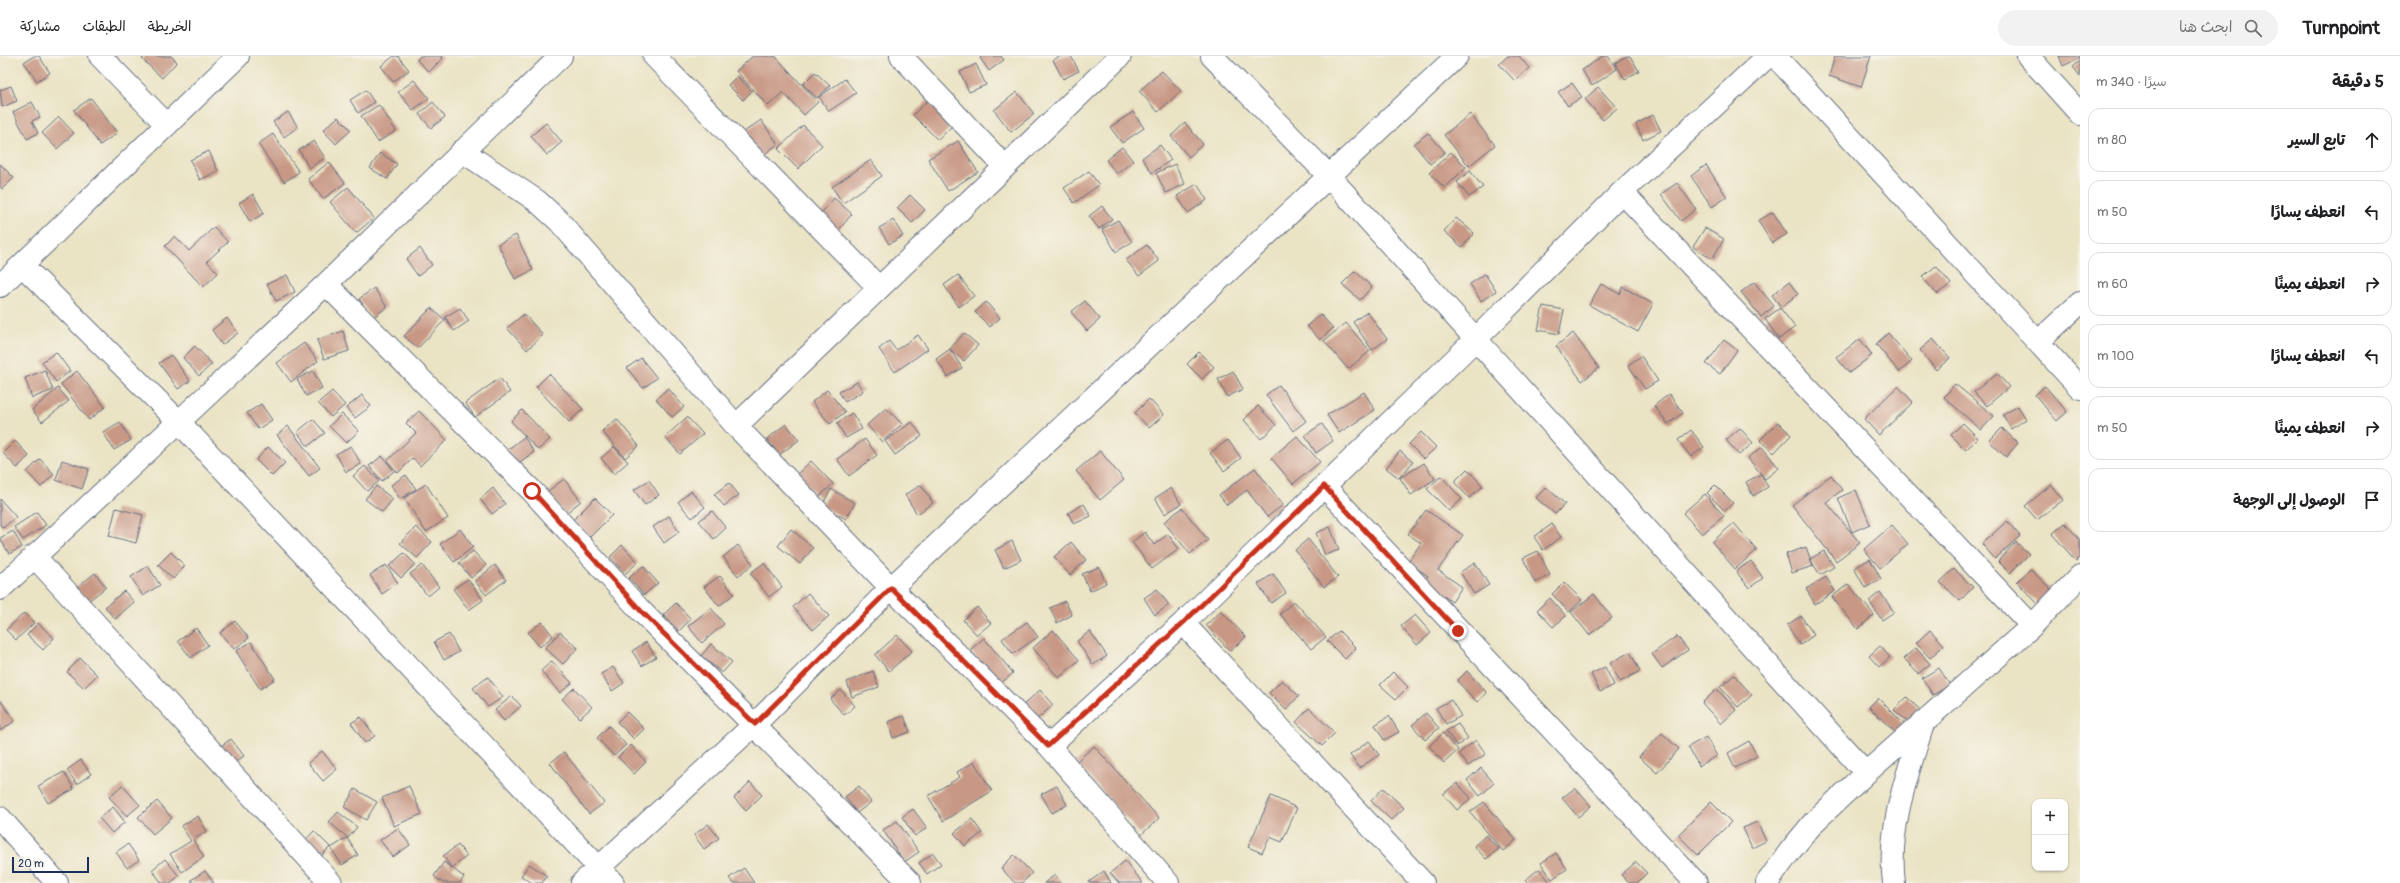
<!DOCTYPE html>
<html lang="ar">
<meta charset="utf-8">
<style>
:root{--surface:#fff;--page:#f2f2f2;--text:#202124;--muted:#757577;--line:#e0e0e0}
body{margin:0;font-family:Pangolin,"Playpen Sans Arabic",sans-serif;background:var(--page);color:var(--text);direction:rtl}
.controls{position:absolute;right:12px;bottom:12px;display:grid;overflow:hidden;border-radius:8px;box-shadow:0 1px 3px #0004}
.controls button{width:36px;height:36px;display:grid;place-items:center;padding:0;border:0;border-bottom:1px solid var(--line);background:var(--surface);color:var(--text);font:20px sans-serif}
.scale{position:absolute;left:12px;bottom:10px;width:77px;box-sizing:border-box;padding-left:4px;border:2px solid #1b2f5e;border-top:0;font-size:11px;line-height:14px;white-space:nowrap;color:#1b2f5e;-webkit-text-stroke:3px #f7f3e8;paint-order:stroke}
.stop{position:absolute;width:12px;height:12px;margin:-9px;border:3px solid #c8321e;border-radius:50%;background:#fff}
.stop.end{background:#c8321e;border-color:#fff;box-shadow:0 1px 4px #0008}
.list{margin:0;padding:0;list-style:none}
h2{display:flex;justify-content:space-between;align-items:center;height:52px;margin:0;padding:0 16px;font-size:17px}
h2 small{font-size:13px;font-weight:400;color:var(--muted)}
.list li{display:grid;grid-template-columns:26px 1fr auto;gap:12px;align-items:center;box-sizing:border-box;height:64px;margin:0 8px 8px;padding:0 8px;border:1px solid var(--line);border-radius:12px}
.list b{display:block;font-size:15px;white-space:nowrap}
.list em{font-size:13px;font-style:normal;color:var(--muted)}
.icon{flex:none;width:22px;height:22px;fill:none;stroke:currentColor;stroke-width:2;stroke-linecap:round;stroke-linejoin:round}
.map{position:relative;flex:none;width:2080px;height:827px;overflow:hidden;direction:ltr}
header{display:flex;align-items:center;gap:24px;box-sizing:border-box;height:56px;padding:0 20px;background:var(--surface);border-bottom:1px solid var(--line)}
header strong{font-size:19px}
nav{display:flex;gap:22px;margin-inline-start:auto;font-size:14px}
.search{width:280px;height:36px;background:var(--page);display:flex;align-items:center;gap:10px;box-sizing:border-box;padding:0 14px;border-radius:22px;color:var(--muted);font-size:15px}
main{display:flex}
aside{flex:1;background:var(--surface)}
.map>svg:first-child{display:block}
.building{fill:#c89885}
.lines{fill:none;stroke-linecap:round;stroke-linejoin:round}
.minor-casing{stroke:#636e82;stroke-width:24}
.minor{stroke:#fff;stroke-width:22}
.route{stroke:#c8321e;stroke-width:5}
</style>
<header>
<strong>Turnpoint</strong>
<div class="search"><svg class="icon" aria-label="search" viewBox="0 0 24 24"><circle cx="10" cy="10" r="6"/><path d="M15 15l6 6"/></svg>ابحث هنا</div>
<nav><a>الخريطة</a><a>الطبقات</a><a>مشاركة</a></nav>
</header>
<main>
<aside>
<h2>5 دقيقة<small>سيرًا · 340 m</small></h2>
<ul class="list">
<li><svg class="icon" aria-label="ahead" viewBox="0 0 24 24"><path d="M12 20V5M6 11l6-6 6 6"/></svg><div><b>تابع السير</b></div><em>80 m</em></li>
<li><svg class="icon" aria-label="left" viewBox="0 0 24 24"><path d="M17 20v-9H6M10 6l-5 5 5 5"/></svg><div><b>انعطف يسارًا</b></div><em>50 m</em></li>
<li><svg class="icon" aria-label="right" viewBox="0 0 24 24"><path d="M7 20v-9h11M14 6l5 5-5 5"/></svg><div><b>انعطف يمينًا</b></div><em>60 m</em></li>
<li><svg class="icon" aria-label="left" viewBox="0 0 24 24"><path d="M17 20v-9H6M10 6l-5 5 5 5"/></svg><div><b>انعطف يسارًا</b></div><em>100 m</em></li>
<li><svg class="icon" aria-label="right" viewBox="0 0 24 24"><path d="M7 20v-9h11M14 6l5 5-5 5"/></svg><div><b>انعطف يمينًا</b></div><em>50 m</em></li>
<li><svg class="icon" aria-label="arrive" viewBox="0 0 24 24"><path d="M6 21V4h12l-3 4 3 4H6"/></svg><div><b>الوصول إلى الوجهة</b></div></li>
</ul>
</aside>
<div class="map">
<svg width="2080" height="827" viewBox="0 0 2080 827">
<rect width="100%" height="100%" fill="#f7f3e8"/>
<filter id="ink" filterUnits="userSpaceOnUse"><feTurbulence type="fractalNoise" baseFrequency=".025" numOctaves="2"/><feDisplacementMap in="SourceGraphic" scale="8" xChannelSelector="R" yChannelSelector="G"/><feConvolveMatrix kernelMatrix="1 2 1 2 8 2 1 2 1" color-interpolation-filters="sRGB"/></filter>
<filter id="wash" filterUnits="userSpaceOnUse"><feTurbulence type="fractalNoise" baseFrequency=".012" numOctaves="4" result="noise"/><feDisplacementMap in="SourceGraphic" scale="16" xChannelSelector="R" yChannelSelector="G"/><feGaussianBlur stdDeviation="0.9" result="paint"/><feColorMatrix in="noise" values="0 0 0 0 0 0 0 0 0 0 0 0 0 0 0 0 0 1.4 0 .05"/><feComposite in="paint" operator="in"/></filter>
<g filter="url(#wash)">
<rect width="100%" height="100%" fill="#eae3c4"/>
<g id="blocks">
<!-- building -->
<path class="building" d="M34,0H39L50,17L37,25L24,6Z
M145,0H171L177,6L162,22L142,3Z
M394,0H398L409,14L393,26L381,10Z
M420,0H441L443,2L429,16L417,4Z
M753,0H775L818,46L804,59L783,36L768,50L736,15Z
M983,0H1001L1004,4L989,15L980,2Z
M1061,0H1071L1079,15L1063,23L1053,4Z
M1508,0H1519L1529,12L1515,25L1499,8Z
M1603,0H1608L1617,13L1592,30L1582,14Z
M1627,0H1630L1639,15L1625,23L1615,7Z
M1835,0H1871L1861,31L1829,20Z
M2059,0H2080V2L2063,10Z
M2080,5V20L2073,11Z
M976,8L986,29L969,36L960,16Z
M1162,15L1181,35L1158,56L1139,35Z
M815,16L830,30L817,42L803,28Z
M737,20L752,35L743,44L728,29Z
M845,23L856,37L829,55L819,41Z
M414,24L429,42L413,54L398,36Z
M1572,27L1582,41L1568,50L1558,36Z
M11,30L17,45L2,51L0,34Z
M1598,31L1617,52L1603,64L1585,43Z
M366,34L374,46L358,57L350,44Z
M1017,36L1034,58L1011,76L994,54Z
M91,42L117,77L100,89L74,54Z
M928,44L953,69L938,84L913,59Z
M32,46L40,61L32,65L38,77L27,83L13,56Z
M433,46L445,61L431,72L419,58Z
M379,49L396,75L378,86L361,60Z
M288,56L298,71L284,81L273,66Z
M1133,56L1144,72L1122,87L1110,71Z
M1470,58L1495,89L1469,110L1444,79Z
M1653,59L1661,75L1643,84L1636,68Z
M59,61L74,77L57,93L42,77Z
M338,61L351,74L336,88L323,74Z
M761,64L778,88L762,100L744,76Z
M546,67L562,86L547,99L531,80Z
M1185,67L1203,88L1189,101L1171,80Z
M803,69L822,89L798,113L778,93Z
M1428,77L1445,96L1430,108L1414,88Z
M273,78L299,116L284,126L258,88Z
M314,85L325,102L309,112L299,94Z
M958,85L978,116L948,135L928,103Z
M1160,89L1171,104L1152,117L1142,102Z
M1122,91L1133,105L1117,118L1106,104Z
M209,95L218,115L200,124L190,104Z
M1451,96L1466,111L1445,132L1429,117Z
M380,97L397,108L387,123L370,112Z
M871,104L882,120L843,147L832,131Z
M329,106L345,127L323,143L308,123Z
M0,108L14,122L2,133L0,130Z
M1175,108L1185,128L1166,137L1156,117Z
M1706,109L1727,141L1712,151L1691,120Z
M1089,115L1099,129L1074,147L1064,132Z
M1470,115L1483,131L1469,141L1457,126Z
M1677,127L1696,153L1681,165L1661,138Z
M1197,128L1207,144L1188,157L1177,140Z
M348,131L374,162L356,177L330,146Z
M253,138L264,157L250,166L239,147Z
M910,139L925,154L912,167L897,152Z
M834,142L852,158L837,176L819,160Z
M1102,150L1112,163L1099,173L1089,160Z
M1773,156L1787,178L1772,187L1758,165Z
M1456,162L1474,177L1462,191L1444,175Z
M893,164L903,180L889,188L879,172Z
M1118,164L1132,186L1116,196L1102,173Z
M214,171L228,186L207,205L218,217L203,231L165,190L175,180L189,195Z
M1705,172L1724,183L1712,203L1693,191Z
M516,179L533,214L515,223L498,188Z
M1147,189L1159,205L1139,220L1126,204Z
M420,192L432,209L418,220L406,203Z
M1936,210L1951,228L1937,238L1922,221Z
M1355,215L1372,231L1360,244L1342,228Z
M1485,218L1496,235L1481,245L1470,228Z
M287,219L295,236L276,245L267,228Z
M958,219L974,240L959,251L944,229Z
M1754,226L1774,250L1761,261L1741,236Z
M1789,226L1798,238L1781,251L1772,239Z
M1601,228L1620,238L1623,231L1653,248L1638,276L1589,249Z
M374,232L387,251L372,262L359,243Z
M1085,245L1100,263L1087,275L1071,256Z
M986,246L1000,262L990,271L975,256Z
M1543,250L1564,254L1559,278L1538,274Z
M431,252L445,264L418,292L404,280Z
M460,252L469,265L454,275L445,261Z
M1780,252L1795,271L1779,283L1765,263Z
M1367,256L1387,283L1372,294L1353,266Z
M524,258L543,279L527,294L507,272Z
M1320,258L1333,272L1320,284L1307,270Z
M227,262L238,277L222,289L212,274Z
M1346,267L1370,295L1348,313L1324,285Z
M343,275L349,295L324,303L317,284Z
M964,277L978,289L964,305L950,293Z
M1573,277L1599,312L1582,325L1556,290Z
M1888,277L1912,305L1899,316L1876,288Z
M918,279L928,293L895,316L879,293L889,285L896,294Z
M1860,283L1872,299L1849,317L1836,301Z
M1933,283L1950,302L1936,314L1920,294Z
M1724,284L1737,294L1720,318L1706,308Z
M304,287L318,305L291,326L277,307Z
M195,290L212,308L199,320L183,302Z
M950,293L962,312L948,321L936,303Z
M56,296L70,315L56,326L42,306Z
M1199,296L1214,311L1202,323L1187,308Z
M171,299L190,325L178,333L159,307Z
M1641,300L1658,325L1645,333L1628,309Z
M641,302L657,322L643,332L627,312Z
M45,314L53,334L32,342L25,322Z
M77,315L105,351L89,364L61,328Z
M313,315L322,332L306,340L297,323Z
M1233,315L1243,333L1227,341L1218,323Z
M1997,317L2009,331L1987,350L1974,336Z
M549,318L583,353L569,366L536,331Z
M500,322L510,336L475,361L465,347Z
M857,326L863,335L845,346L839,336Z
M1955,328L1994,360L1981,374L1944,341Z
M1279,329L1306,365L1293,375L1266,339Z
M1898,330L1913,346L1879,379L1864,363Z
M2045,330L2067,356L2057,365L2035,339Z
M58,332L69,345L42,366L32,354Z
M668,332L684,351L672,361L656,343Z
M827,334L845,356L830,368L812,346Z
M332,335L345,349L331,361L318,347Z
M1364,336L1375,354L1339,377L1327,359Z
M1669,338L1683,357L1668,368L1654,350Z
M362,339L371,350L355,362L346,352Z
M1149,343L1164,359L1149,372L1135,357Z
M261,348L272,364L258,373L247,357Z
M1258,350L1276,369L1261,383L1244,364Z
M2018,350L2026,363L2011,373L2003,359Z
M886,352L902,368L882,386L867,369Z
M522,354L550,383L538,394L511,365Z
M419,355L447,384L420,410L413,402L398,417L387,405L416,377L406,367Z
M852,357L862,373L846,382L837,367Z
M342,358L359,375L346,387L329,370Z
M687,361L703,378L680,398L665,381Z
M313,363L325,377L308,390L297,376Z
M617,363L639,390L625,402L602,375Z
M120,366L131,384L114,394L103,376Z
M912,366L922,380L895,399L885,385Z
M1778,366L1791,379L1774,397L1760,384Z
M1963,367L1978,382L1966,394L1951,379Z
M786,368L799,384L779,399L767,383Z
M1322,368L1333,385L1316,397L1305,379Z
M288,370L320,412L309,420L277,379Z
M1740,372L1753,387L1739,399L1726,384Z
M2002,372L2018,387L2006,401L1989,385Z
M1691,374L1704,391L1691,401L1678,384Z
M1421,376L1436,391L1424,403L1409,388Z
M1297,380L1320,406L1293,428L1271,402Z
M524,381L534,396L517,408L507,394Z
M865,383L877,399L849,420L837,403Z
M1228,384L1241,402L1224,415L1210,397Z
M15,385L29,400L17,412L3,397Z
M351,390L361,408L346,416L336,398Z
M268,391L285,407L272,420L256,404Z
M614,391L628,406L614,418L601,402Z
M1762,391L1779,412L1765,423L1748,402Z
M1100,395L1124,424L1100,444L1076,415Z
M1400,395L1413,406L1399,422L1386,412Z
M382,400L394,415L382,425L369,410Z
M40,403L54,418L41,431L27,416Z
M62,404L89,413L82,433L56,424Z
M811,405L833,428L819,441L797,418Z
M1424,407L1435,423L1411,439L1400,422Z
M365,410L379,425L367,435L353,420Z
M1255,412L1283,449L1267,461L1247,434L1227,449L1219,439Z
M1467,413L1483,430L1469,442L1454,426Z
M1761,418L1768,431L1753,440L1746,426Z
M406,419L416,433L400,443L391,429Z
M1831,419L1842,434L1826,446L1860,487L1836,505L1792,449Z
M1441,420L1462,443L1449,455L1427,433Z
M564,423L581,445L565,458L547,436Z
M649,424L659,439L645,449L634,434Z
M729,427L739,439L724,450L714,438Z
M426,428L448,462L426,476L404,442Z
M921,429L933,447L917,458L905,439Z
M1715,429L1733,447L1725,455L1707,437Z
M2051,429L2063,444L2037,464L2025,450Z
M376,430L393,443L382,456L365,443Z
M1546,431L1565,448L1555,458L1536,442Z
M493,432L505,448L492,458L480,443Z
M1171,432L1181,448L1165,458L1155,442Z
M831,433L855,447L846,463L822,450Z
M1856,434L1870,468L1852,476L1838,442Z
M691,435L705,451L692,462L678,446Z
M1705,438L1724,460L1702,478L1683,457Z
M595,442L612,459L590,481L573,464Z
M0,443L16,461L3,472L0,469Z
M1084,448L1091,460L1074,468L1068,457Z
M116,452L143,459L136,487L109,480Z
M1182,452L1208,484L1190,498L1164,466Z
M1426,454L1463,479L1438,514L1462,531L1452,546L1424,526L1428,520L1408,506L1421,487L1408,478Z
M712,455L726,472L714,483L699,465Z
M37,456L46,469L23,484L14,471Z
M669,460L679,476L664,487L653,471Z
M2007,465L2020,480L1995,503L1982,488Z
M1734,467L1757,494L1735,513L1712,486Z
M2065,467L2080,484V502L2076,505L2052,478Z
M1552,468L1561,481L1543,494L1534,481Z
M1892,469L1908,488L1880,512L1864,493Z
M416,471L432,486L417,502L400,487Z
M1330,471L1339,494L1325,499L1316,477Z
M460,473L473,491L454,506L440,488Z
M791,473L813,492L800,508L778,490Z
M13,475L22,491L9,498L0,482Z
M1145,476L1154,489L1168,478L1179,493L1152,513L1132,486Z
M1308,483L1338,521L1324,531L1295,494Z
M1012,485L1021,504L1004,512L995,494Z
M1071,486L1086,504L1070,519L1054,501Z
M2016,486L2029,498L2010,517L1998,505Z
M622,489L638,506L625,518L610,501Z
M738,489L753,508L738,520L723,501Z
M1806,491L1813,510L1792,517L1786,498Z
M473,495L486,509L471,522L459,507Z
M1538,495L1550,519L1535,527L1523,502Z
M1824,495L1834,511L1820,519L1810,503Z
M171,496L185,510L173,523L158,509Z
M404,497L415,508L401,522L389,510Z
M1870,503L1881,523L1865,532L1854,512Z
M1751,505L1763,522L1749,532L1736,515Z
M764,507L782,531L769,541L750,517Z
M1475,507L1489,529L1474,538L1460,516Z
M386,509L398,527L382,538L370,519Z
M422,509L439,531L428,540L410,518Z
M495,509L506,524L486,539L475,525Z
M148,510L160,529L143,540L131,521Z
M643,510L658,527L644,539L629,522Z
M1099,511L1106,527L1090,535L1082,518Z
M1954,513L1973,531L1960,545L1940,526Z
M2030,513L2053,535L2039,549L2017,526Z
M95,517L106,531L87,546L76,532Z
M1273,518L1286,537L1271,547L1258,528Z
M720,520L734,538L719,550L704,531Z
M1826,521L1835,535L1815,548L1806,533Z
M468,523L483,544L469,554L453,533Z
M1564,526L1582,544L1569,556L1552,538Z
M1848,528L1874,559L1858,573L1832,541Z
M1157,533L1169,549L1155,559L1144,542Z
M124,535L134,546L115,563L105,551Z
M1880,536L1894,556L1882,564L1869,545Z
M808,537L829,560L813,574L793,551Z
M1594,538L1612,562L1589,579L1571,556Z
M1550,542L1566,560L1553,571L1537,554Z
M1065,545L1072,559L1057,567L1050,552Z
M1294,545L1326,581L1311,593L1280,558Z
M676,547L691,563L679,575L663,559Z
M977,551L991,567L977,579L963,564Z
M711,552L724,568L702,587L688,570Z
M1221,555L1246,581L1230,595L1206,569Z
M24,557L34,567L16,584L6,574Z
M1415,559L1431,577L1417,589L1401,570Z
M1801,560L1814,579L1800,589L1787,569Z
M235,565L249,582L234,593L220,577Z
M542,566L553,580L540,591L528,577Z
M1027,566L1038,581L1013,598L1002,583Z
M38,567L54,582L43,594L27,579Z
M196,572L208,589L191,602L178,585Z
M1053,574L1079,604L1059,622L1033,592Z
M1930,574L1944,589L1930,602L1916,587Z
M1090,575L1107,600L1093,609L1077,585Z
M1339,575L1356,592L1345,603L1327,585Z
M560,576L578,592L563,608L545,592Z
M449,578L459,596L444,604L434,586Z
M897,579L912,595L889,615L875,599Z
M1677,580L1688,594L1662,612L1652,598Z
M984,582L1013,617L999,629L970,594Z
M251,586L275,623L260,633L236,595Z
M646,586L656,601L642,610L632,595Z
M711,588L732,606L722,617L701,600Z
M1880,590L1890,601L1879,611L1869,600Z
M1916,592L1930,608L1918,618L1904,602Z
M1630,596L1640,615L1620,626L1610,607Z
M80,602L97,619L84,632L67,616Z
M552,605L572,627L560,637L541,615Z
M613,611L624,627L612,635L601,618Z
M1605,611L1614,629L1600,636L1591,618Z
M1939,612L1950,629L1933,639L1922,622Z
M873,615L879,631L852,641L847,626Z
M1467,615L1487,637L1477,646L1457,625Z
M1393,616L1408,631L1396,643L1380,629Z
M1734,619L1752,639L1738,651L1720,631Z
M488,621L503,641L488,651L473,632Z
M1282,624L1299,640L1286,654L1269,637Z
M574,632L592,651L580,662L562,643Z
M1717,633L1736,654L1721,668L1702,647Z
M841,634L855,650L844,659L830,643Z
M1040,634L1053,649L1035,665L1022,650Z
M512,640L521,650L504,665L495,654Z
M1907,641L1920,654L1908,666L1894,654Z
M1878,642L1908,672L1899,680L1869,651Z
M0,644L15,665L0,675Z
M1451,644L1461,660L1446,668L1436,652Z
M1309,652L1335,677L1322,690L1296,666Z
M627,656L644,673L634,683L617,666Z
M1426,657L1439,672L1425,684L1412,669Z
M904,660L910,676L893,682L888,666Z
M1389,660L1399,676L1384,684L1375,669Z
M361,661L375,680L365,687L351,667Z
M1458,668L1468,682L1457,690L1446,675Z
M609,670L626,689L614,700L597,682Z
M1443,677L1458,694L1444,707L1429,690Z
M1662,677L1679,693L1657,717L1639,701Z
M1706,681L1717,700L1699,710L1688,691Z
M231,683L244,700L231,709L218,692Z
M1476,684L1486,698L1468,710L1459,697Z
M1369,685L1379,699L1359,712L1350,699Z
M1749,685L1757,700L1735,712L1728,697Z
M631,689L646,706L634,718L618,701Z
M1094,690L1159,762L1141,779L1076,706Z
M322,695L337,713L323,725L308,707Z
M564,696L604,747L589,758L550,707Z
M81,704L91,718L77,728L67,714Z
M974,706L992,735L943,765L928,740L960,721L957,716Z
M1481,712L1494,727L1480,740L1467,724Z
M64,716L74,733L48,747L38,730Z
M750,726L762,739L746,755L734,742Z
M1457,727L1471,742L1457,754L1443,738Z
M122,729L140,749L127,760L109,741Z
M409,730L422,758L394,770L382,742Z
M859,730L871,746L857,757L845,741Z
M1057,730L1067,749L1052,757L1041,738Z
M1383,732L1404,752L1391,764L1371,745Z
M1575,732L1591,750L1578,761L1562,742Z
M355,733L377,746L366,764L344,751Z
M1271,740L1297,752L1282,786L1270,781L1262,797L1248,791Z
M157,745L172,762L153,778L138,761Z
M1484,746L1516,784L1503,795L1470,756Z
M1711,746L1731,766L1698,799L1678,779Z
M113,751L125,766L112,777L99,762Z
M913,753L927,772L915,780L902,761Z
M338,756L357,771L348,782L329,766Z
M198,760L207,775L193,784L204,801L182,816L170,798L191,785L181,770Z
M972,763L982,777L965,790L954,777Z
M897,765L919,796L904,806L883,774Z
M1757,766L1766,785L1752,792L1743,772Z
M708,768L719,782L704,793L694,779Z
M398,772L410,789L393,801L380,784Z
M314,775L330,791L317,804L301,789Z
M1486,779L1499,793L1486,803L1474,790Z
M347,782L358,799L342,809L331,792Z
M128,788L139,804L127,812L116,796Z
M458,789L467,800L452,812L443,800Z
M933,797L941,808L927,818L919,807Z
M1556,797L1567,813L1552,823L1541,807Z
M1014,799L1032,817L1022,827H1015L1001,812Z
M165,803L179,820L170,827H162L152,814Z
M1125,805L1143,827H1119L1110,817Z
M444,806L464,821L460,827H443L434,820Z
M1636,806L1647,817L1637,827H1629L1621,819Z
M529,808L547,820L542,827H532L521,820Z
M744,812L754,827H733L729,822Z
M1539,813L1551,827H1527L1525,824Z
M205,815L214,827H193L191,824Z
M1104,815L1111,827H1089V826Z
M1055,819L1061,827H1044Z"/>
</g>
</g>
<g filter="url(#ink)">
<use href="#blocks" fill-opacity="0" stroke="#636e82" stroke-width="1"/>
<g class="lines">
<defs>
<path id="minor" d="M100,0L167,69
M654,0L879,232
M901,0L1005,111
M1212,0L1329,120L1866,717
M1775,0L2080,332
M2028,0L2080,58
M462,95L537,145L559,165L736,370L891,532L1049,690L1168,827
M1622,136L2032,570
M22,209L178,365L613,827
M326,228L532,435L641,555L910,827
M0,230L238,0
M2038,286L2080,247
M736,370L1120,0
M1324,430L1696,827
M34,500L331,827
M0,533L326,228L561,0
M1183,567L1423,827
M1049,690L1183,567L1475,284L1622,136L1768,0
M0,762L57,827
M582,827L755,668L891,532L1457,0
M1767,827L1790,795L1814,766L1866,717L2032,570L2080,520
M1894,827C1887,771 1908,717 1924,665"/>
</defs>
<!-- minor casing -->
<use href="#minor" class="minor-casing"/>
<!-- minor -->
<use href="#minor" class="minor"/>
</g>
</g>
<g class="lines" filter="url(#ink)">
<!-- route -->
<path class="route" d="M532,435L641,555L755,668L891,532L1048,690L1183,567L1324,430L1458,575"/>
</g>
</svg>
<div class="controls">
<button>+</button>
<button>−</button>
</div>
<div class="scale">20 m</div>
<div class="stop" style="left:532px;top:435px"></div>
<div class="stop end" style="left:1458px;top:575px"></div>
</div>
</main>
